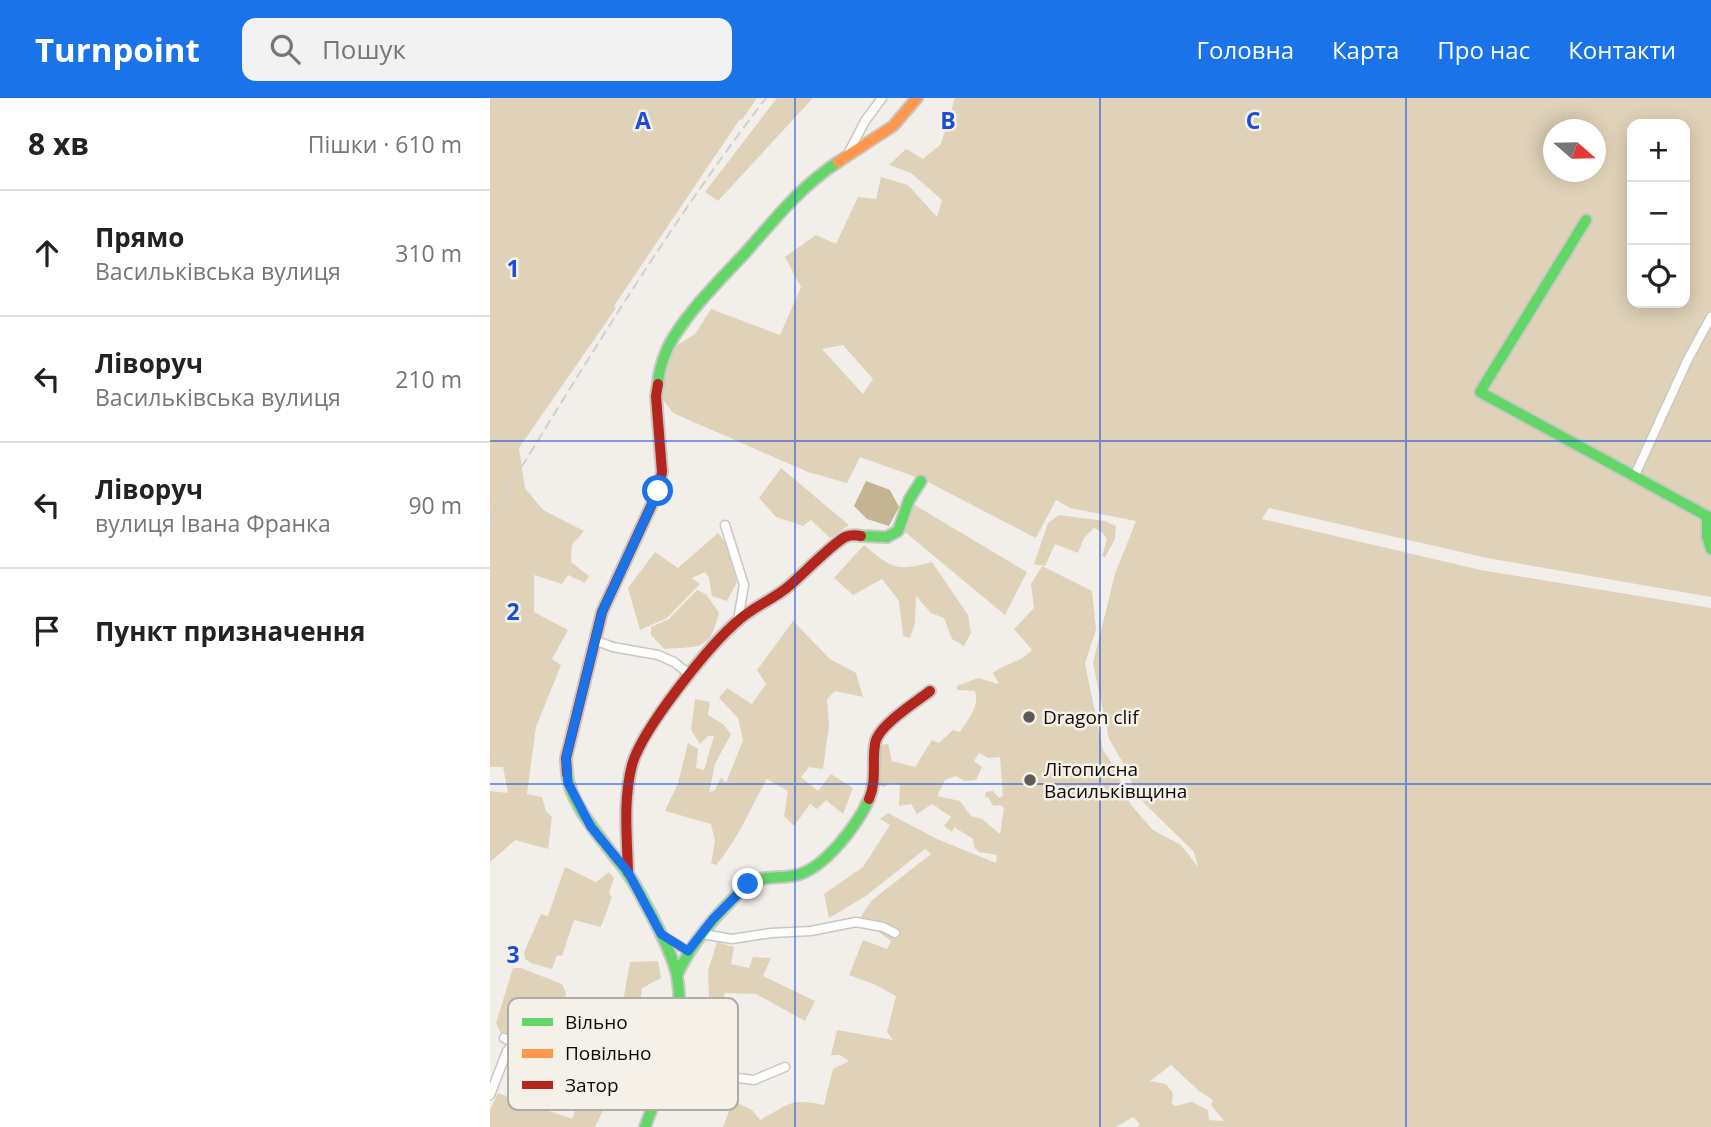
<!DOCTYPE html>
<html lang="uk">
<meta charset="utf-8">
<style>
:root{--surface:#fff;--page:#f2f2f2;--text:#222;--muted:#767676;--line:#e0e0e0;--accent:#1a73e8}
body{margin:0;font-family:"Open Sans",sans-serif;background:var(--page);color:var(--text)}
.controls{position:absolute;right:21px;top:21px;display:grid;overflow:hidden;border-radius:14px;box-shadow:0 4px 18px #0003}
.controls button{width:63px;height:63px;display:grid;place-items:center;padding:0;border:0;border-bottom:2px solid var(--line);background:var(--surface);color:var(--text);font:35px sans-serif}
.compass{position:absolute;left:1053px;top:21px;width:63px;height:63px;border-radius:50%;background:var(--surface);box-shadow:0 4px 18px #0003;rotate:110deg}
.stop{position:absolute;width:21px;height:21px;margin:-16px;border:5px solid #1a73e8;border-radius:50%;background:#fff}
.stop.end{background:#1a73e8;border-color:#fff;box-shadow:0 2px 7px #0008}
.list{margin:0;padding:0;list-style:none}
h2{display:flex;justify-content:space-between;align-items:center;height:91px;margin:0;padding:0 28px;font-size:30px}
h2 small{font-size:23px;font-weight:400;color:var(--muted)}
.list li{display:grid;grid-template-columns:46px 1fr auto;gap:21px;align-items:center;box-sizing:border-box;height:126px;padding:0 28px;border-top:2px solid var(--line)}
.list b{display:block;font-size:26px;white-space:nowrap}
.list p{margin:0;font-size:23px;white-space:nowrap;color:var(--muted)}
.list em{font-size:23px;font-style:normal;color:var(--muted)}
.icon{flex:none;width:38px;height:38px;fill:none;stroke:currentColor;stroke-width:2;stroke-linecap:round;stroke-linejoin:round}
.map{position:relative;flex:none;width:1221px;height:1029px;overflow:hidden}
header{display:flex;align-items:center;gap:42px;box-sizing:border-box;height:98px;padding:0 35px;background:var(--accent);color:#fff}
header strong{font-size:33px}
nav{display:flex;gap:38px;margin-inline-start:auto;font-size:24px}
.search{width:490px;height:63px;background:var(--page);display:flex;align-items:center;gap:18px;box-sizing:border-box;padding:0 24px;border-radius:14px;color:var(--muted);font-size:26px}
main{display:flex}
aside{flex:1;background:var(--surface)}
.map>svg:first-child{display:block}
.green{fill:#e0d2b8;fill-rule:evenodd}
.water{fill:#c4b492}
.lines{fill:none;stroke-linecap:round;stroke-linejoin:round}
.street-casing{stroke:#c9c7c3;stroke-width:11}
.fast-casing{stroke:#c9c7c3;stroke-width:14}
.slow-casing{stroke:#c9c7c3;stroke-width:14}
.jam-casing{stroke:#c9c7c3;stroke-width:14}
.street{stroke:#fdfdfc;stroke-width:8}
.fast{stroke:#63d668;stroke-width:10}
.slow{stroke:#ff974d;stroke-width:10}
.jam{stroke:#b3261e;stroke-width:10}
.rail{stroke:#d2d0cf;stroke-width:2;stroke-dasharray:10 5;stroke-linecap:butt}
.route{stroke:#1a73e8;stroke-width:9}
.grid{fill:none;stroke:#1d4ed8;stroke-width:2;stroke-opacity:0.55}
.poi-dot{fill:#5d5b58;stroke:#f5f0e8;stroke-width:2.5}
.labels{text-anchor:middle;stroke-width:5;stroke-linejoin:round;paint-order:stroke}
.poi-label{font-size:19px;fill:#0d0b09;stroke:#f5f0e8;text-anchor:start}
.key{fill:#f5f0e8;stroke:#afaba5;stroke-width:2}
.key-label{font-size:19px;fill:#0d0b09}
.grid-label{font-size:23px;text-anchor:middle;font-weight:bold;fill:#1d4ed8;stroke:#f5f0e8;stroke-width:5;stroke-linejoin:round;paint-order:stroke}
</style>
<header>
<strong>Turnpoint</strong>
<div class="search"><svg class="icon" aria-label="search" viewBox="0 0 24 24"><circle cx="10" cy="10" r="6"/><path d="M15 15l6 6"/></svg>Пошук</div>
<nav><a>Головна</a><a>Карта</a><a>Про нас</a><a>Контакти</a></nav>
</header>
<main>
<aside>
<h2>8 хв<small>Пішки · 610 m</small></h2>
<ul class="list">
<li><svg class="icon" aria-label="ahead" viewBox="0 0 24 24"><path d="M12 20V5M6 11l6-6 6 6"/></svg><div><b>Прямо</b><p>Васильківська вулиця</p></div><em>310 m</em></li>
<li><svg class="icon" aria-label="left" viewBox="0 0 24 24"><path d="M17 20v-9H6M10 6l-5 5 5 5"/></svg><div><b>Ліворуч</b><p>Васильківська вулиця</p></div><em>210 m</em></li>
<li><svg class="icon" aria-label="left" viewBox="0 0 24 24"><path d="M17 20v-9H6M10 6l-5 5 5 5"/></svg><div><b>Ліворуч</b><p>вулиця Івана Франка</p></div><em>90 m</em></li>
<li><svg class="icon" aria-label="arrive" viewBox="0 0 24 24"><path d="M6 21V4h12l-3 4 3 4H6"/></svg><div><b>Пункт призначення</b></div></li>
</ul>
</aside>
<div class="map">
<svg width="1221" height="1029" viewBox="0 0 1221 1029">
<rect width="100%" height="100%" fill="#f2efeb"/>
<!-- green -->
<path class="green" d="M0,0H267L252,22L250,21L124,208L126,210L29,350L35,390L53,412L94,433L82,447L81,464L99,478L95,485L78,477L72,486L44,477V514L78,532L62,561L71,567L46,629L37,696L52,699L56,713L62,719L58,751L25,742L0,764V693L18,695L13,669H0Z
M287,0H323L228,103L215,94Z
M465,0H1221V499L997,460L779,410L772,421L991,472L1221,510V1029H647L650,1026L643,1019L626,1029H233L243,1003L262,1012L270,1022C301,1006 298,1000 334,1007L343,971L359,963L350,957H341L347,932L403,942L397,934L406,898L386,887L359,877L373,842L397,851L401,843L370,820L382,802L441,756L435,751L376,798L339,820L334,796L373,769L400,727L390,721L398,715L447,741L506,765L507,757L489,754L484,749L483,741L464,729L462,734L454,728L461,719L442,706L427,716L421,706L409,708L410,687L400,685L394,689L389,687V647L398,646L402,663L425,669L442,642L449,645L463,632L470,634C478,621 490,609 485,593L467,592V588L488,580L509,586L503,575C519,563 527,567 542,552L524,531L544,510L541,486L552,468L602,493L606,531L595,566L613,652L624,668L641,707L663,732L691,747L708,769L704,754L648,699L632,663L619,641L603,565L625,476L646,423L580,410L566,402L546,440L434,382L370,359L357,385L318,374L183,315L171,299L183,250L205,236L221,211L290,237L311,189L295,159L326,137L346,146L368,99L386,101L391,79L418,87L447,119L452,102L421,75L399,67L416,51L433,61L451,46ZM1142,26H1195V205H1142ZM1064,32H1106V74H1064ZM353,247L383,281L373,296L332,251ZM489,655L498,660L510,659L513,698L509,700L503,693L496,694L495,699L499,700L503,708L510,707L514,710L510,736L492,721L481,718L470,703L447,698L455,682L466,678L475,683L486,682L492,669L484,663ZM681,967L709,993L723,1002L721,1007L734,1023L719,1022L718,1012L702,1004L685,1008L682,1006L683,995L676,986L660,983Z
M291,370L359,427L340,440L321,422L313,428L286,419L269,400Z
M423,406L537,474L515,517L415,434Z
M569,417L614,423L626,428L625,441L615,459L612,458L617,441L613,435L604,430L594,440L588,455L565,446L555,468L544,466L558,425Z
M228,435L235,444L247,484L237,503L222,498L219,480L215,474L202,480L210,486L177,520L150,532L138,490L165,454L188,470Z
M374,447C401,470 407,474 442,464L478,517L481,535L474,548L462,541L454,520L441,515L426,498L425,525L420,540L413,538L409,503L392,481L363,497L344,480Z
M207,492L216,496L229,515C219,554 210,548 174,551L161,537V529L179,521Z
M303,523L340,561L366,575L373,599L345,593L337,601L339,628L333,671L319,669L311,679L328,693L341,676L363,690L353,716L336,702L327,711L320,706L304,728L294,718L298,693L277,681C260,710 248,742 226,767L221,765L225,743L221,726L175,713L188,685L198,645L208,651L206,670L214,672L224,638H218L210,646L201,632L205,601L220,604L218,617L233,626L241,636L225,666L219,695L225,692L231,679L236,685L253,642L248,620L229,600L237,590L262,606L276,586L267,572Z
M75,769L106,784L119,774L124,780L119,795L122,799L111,829L84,822L72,858L67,857L62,871L41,865L35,861L34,854L51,816L58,818Z
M227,844L244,849L241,866L259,870L263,859L281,860L273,878L325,903L315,923L266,896L235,895L208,970L190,968L195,915L214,919L219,902L218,873Z
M168,863L171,880L152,890L149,911H143L133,956L119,954L132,909L140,864Z
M23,870H31L72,886L76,895L74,909L57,903L52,924L69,929L64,946L11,936L6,925Z
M101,967L132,973L105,1029H0V1012L8,995L82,1021Z"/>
<!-- water -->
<path class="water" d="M376,383L400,392L409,409L399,428L377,421L364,408Z"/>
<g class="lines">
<defs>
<path id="street" d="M358,56L375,23L392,0
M1144,379L1198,261L1221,219
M235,427L254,487L248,522
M104,542L123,549L168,557L184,564L199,576
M212,836L242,841L281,835L321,833L366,824L393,829L405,835
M171,837L198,853
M14,940L24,945L177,971L264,982L295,969
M0,997L17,953L24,945"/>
<path id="fast" d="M1096,122L990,294L1217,418V439L1221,451
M168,286C169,271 175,253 183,240C203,208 230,182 256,154C284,122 312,87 348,64
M371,438L397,439L408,433L419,402L431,383
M77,676C80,704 108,737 125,759C141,777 151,798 162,818C171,836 183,858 187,878C197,929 172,982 155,1029
M187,877C200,848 218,826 240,804C246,798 252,790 260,785C273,777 292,781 307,777C335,770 368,726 379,701"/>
<path id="slow" d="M348,64L403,28L427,0"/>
<path id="jam" d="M77,676L76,660L112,514L168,393L172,374L166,298L168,286
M379,701C387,683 382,665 385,646C387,628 425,605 440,593
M138,774C137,738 133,702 142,667C152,631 220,546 250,521C265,508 284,501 299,488C312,477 342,446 355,439C360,437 366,437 371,438"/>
</defs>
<!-- street casing -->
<use href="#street" class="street-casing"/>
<!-- fast casing -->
<use href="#fast" class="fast-casing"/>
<!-- slow casing -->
<use href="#slow" class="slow-casing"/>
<!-- jam casing -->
<use href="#jam" class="jam-casing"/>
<!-- street -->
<use href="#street" class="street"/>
<!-- fast -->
<use href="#fast" class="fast"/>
<!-- slow -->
<use href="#slow" class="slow"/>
<!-- jam -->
<use href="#jam" class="jam"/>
<!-- rail -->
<path class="rail" d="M0,420C88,278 174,133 276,0"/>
</g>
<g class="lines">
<!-- route -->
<path class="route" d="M168,393L112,514L76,660L78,685L101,729L138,774L171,836L198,853L223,821L258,786"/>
</g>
<!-- grid -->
<path class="grid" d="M305,0V1029M610,0V1029M916,0V1029M0,343H1221M0,686H1221"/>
<!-- markers -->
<g class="poi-dot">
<circle cx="539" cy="619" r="7"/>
<circle cx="540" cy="682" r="7"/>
</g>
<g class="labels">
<!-- poi labels -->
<g class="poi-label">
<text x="553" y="626">Dragon clif</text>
<text x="554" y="678">Літописна<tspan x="554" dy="22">Васильківщина</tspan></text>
</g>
</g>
<!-- legend -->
<rect x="18" y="900" width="230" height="112" rx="10" class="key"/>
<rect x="32" y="920" width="31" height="8" fill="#63d668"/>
<rect x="32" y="951" width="31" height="9" fill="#ff974d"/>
<rect x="32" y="983" width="31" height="8" fill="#b3261e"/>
<g class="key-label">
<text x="75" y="931">Вільно</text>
<text x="75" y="962">Повільно</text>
<text x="75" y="994">Затор</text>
</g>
<g class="grid-label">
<text x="153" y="31">A</text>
<text x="458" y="31">B</text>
<text x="763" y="31">C</text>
<text x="23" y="179">1</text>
<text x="23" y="522">2</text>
<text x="23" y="865">3</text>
</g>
</svg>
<div class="controls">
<button>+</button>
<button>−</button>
<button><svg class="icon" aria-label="locate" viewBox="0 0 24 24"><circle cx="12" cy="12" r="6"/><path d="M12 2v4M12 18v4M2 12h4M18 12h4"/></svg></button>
</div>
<svg class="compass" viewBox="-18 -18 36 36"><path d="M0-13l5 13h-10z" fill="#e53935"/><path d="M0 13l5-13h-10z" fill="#767676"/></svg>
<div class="stop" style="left:168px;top:393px"></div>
<div class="stop end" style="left:258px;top:786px"></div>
</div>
</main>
